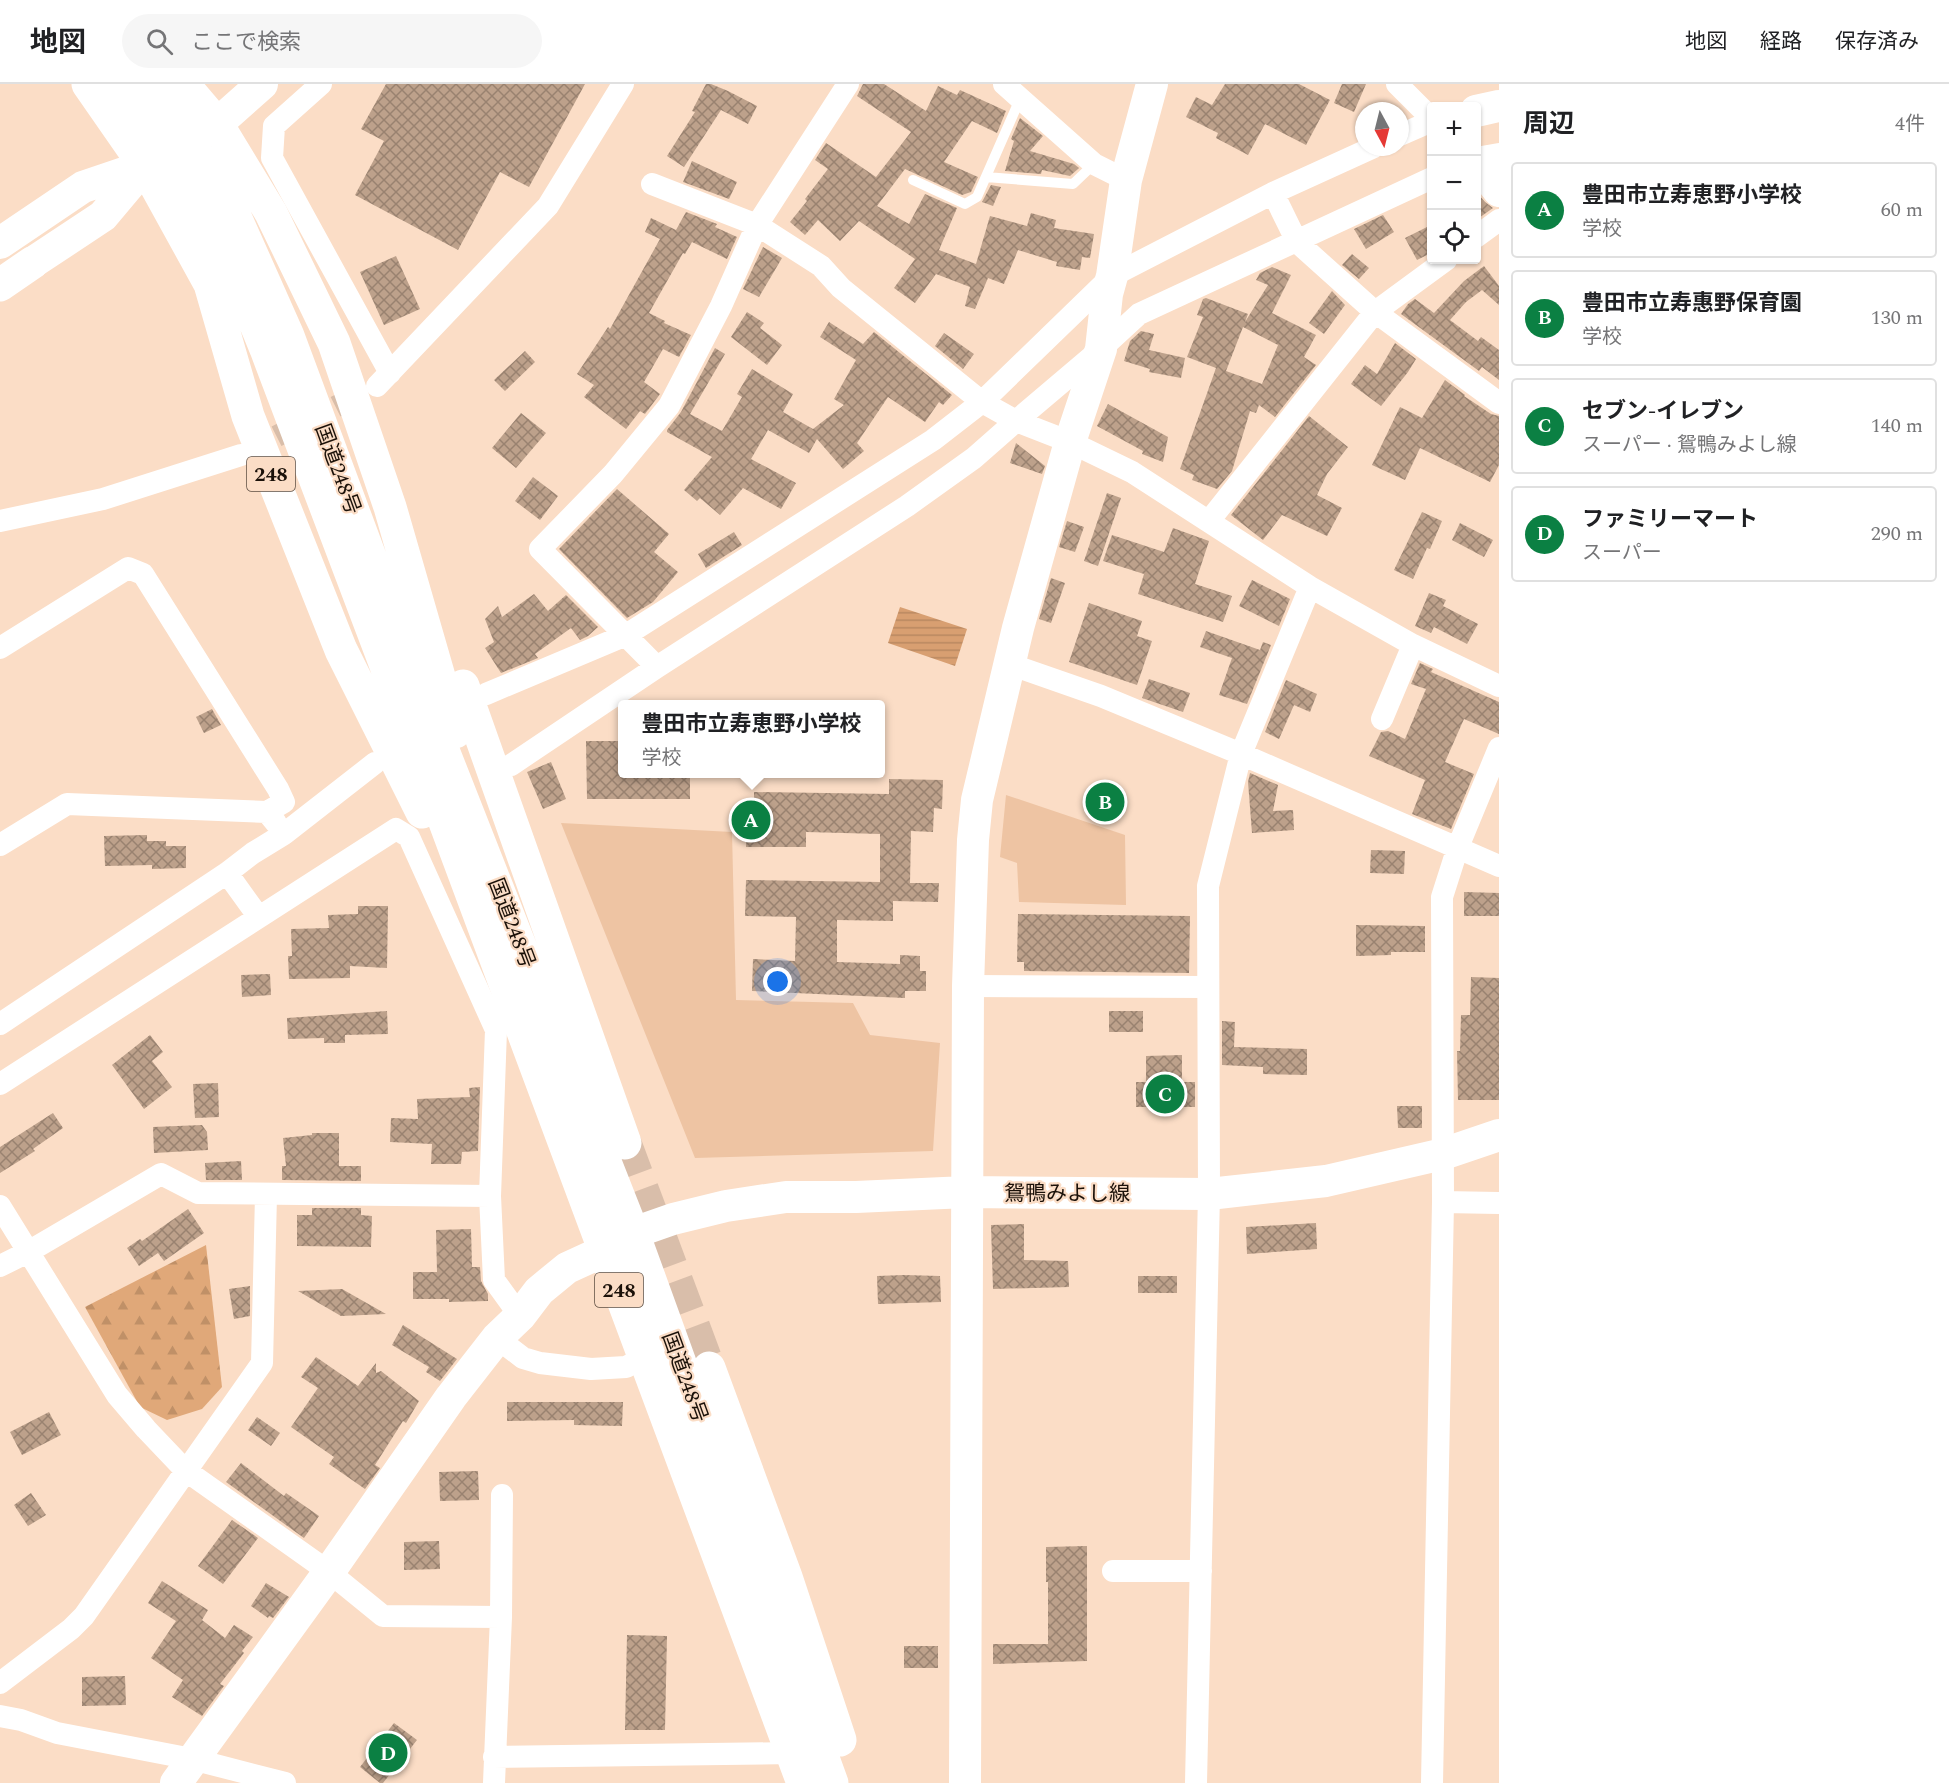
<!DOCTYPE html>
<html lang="ja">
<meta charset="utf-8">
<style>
:root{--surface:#fff;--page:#f6f6f6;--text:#202124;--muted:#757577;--line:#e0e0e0;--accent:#0b8043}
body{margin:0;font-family:Spectral,"Noto Sans JP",serif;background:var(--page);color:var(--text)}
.controls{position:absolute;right:18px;top:18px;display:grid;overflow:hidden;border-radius:6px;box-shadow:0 2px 4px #0004}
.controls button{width:54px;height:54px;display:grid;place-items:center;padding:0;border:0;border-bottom:2px solid var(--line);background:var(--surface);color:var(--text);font:30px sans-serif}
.compass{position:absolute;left:1355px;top:18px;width:54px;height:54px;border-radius:50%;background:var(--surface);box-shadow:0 2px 4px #0004;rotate:173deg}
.you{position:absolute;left:778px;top:898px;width:21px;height:21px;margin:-15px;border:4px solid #fff;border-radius:50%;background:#1a73e8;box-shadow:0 0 0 9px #1a73e833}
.badge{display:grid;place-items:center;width:39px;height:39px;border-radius:50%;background:var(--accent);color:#fff;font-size:20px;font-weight:700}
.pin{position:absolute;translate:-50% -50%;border:3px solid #fff;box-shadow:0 2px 6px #0006}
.popup{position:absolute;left:618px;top:616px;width:267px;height:78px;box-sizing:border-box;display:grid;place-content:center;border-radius:6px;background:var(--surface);filter:drop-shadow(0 2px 4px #0005);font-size:20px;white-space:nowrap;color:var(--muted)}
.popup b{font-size:22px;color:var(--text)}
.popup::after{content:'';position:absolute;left:50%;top:100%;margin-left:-12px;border:12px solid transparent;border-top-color:var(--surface)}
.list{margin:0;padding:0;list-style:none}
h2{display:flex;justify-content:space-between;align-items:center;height:78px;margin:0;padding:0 24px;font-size:26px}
h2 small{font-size:20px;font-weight:400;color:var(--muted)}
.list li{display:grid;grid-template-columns:39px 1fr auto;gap:18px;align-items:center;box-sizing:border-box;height:96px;margin:0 12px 12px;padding:0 12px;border:2px solid var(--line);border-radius:6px}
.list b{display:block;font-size:22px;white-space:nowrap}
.list p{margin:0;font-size:20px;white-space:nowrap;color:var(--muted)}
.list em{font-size:20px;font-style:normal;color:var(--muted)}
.icon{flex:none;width:33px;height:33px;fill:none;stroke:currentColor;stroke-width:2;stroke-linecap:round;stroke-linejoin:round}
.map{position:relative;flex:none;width:1499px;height:1699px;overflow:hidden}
header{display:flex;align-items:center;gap:36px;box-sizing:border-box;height:84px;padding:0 30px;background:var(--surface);border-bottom:2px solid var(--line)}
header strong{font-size:28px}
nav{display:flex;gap:33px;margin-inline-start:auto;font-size:21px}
.search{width:420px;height:54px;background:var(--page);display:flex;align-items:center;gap:15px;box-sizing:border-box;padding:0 21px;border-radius:33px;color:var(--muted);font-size:22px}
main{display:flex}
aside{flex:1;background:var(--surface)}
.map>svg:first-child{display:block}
.forest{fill:url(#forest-firs)}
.park{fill:#eec4a3}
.water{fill:url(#water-rules)}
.building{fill:url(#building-cross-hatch);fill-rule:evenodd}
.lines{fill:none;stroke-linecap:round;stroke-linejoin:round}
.street-tunnel{stroke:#d9beaa;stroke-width:22;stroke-dasharray:22 11;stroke-linecap:butt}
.highway-tunnel{stroke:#d9beaa;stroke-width:33;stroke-dasharray:33 16;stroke-linecap:butt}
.lane{stroke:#fff;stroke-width:10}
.street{stroke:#fff;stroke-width:22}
.secondary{stroke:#fff;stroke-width:32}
.highway{stroke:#fff;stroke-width:33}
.labels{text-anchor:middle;stroke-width:4.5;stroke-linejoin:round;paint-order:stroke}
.shield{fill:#fbddc6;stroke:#5e4e42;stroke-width:1.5}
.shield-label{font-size:20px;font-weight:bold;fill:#1b1109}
.street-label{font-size:21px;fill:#1b1109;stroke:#fbddc6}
</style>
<header>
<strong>地図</strong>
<div class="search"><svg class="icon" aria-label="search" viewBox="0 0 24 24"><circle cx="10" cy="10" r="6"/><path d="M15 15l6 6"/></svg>ここで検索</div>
<nav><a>地図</a><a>経路</a><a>保存済み</a></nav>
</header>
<main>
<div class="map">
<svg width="1499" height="1699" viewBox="0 0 1499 1699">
<defs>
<pattern id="forest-firs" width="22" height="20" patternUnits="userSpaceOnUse" patternTransform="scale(1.5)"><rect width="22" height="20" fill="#e0a879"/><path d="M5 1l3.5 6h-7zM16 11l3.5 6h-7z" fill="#c09067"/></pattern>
<pattern id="water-rules" width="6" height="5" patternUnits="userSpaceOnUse" patternTransform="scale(1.5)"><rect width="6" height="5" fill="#d89f71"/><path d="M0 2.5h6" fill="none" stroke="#b98860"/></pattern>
<pattern id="building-cross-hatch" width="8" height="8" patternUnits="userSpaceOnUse" patternTransform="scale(1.5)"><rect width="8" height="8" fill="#bda18b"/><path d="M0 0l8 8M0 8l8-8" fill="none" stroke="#998270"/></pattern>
</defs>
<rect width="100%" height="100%" fill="#fbddc6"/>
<!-- forest -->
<path class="forest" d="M206,1161L222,1303L202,1325L167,1336L140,1323L85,1223Z"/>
<!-- park -->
<path class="park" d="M1006,711L1125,751L1126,821L1019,818L1017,779L1000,773Z
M561,739L732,748L736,916L853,919L870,951L940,959L933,1067L695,1074Z"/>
<!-- water -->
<path class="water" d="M900,523L967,545L955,582L888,559Z"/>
<!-- building -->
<path class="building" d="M386,0H585L529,103L500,88L458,166L355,111L384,57L361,45Z
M706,0H711L728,7L757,22L748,40L721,26L684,83L667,72L695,28L692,27Z
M863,0H884L926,27L938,2L957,11L960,6L1006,27L997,49L972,37L944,78L978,93L971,108L962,111L905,85L877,122L909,140L925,110L957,124L939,166L976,180L990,132L1027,142L1031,129L1056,136L1054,144L1094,150L1090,174L1082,173L1080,186L1056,182L1057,178L1018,166L1004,200L988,194L975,225L965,222L970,203L936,190L915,219L894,204L915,175L859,137L840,157L818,136L805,151L790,138L807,117L805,115L828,85L815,76L826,59L876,93L911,48L857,12Z
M1225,0H1299L1330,16L1306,61L1265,40L1248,71L1216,54L1218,49L1186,33L1196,13L1212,21Z
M1342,0H1366L1354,28L1334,19Z
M1020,34L1043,52L1030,67L1074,80L1079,84L1070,92L1042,86L1041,90L1005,87L1014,57L1011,55Z
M692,77L737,98L729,115L683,98Z
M991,101L1001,103L993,122L982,118Z
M1476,108L1485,118L1493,124L1476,136Z
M686,128L717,140L715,143L737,153L727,175L692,158L685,170L683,169L649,229L665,237L664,239L691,251L679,273L663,265L644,298L660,310L645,330L640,327L626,345L584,313L594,301L577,290L608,243L610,245L660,155L645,148L651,134L676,146Z
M1383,131L1394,148L1366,165L1354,145Z
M1431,141V169L1417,176L1405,154Z
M763,163L782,174L759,213L743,205Z
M1352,170L1369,184L1359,195L1342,181Z
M396,172L420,225L384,241L360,188Z
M1484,182L1499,202V221L1482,206L1466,218L1450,236L1478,257L1481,253L1499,266V296L1482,283L1479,287L1401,230L1408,220L1415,215L1434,229L1464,197Z
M1272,183L1291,191L1272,229L1316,251L1304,273L1316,281L1275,333L1259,321L1256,329L1250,327L1232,387L1217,405L1192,396L1194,391L1180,385L1216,284L1187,273L1203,233L1197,231L1203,215L1206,214L1248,230L1245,238L1268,201L1256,196L1260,189ZM1243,243L1278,261L1262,300L1226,287Z
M1332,207L1345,221L1324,250L1309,239Z
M747,228L764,239L760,244L782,261L767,281L731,253Z
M829,238L863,260L874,248L952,311L943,321L939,318L925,338L888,313L857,359L864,367L843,385L817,355L809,369L768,346L751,375L796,399L781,425L743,404L720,431L700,414L697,417L684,406L712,373L667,348V346L681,328L715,264L725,270L690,330L722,347L742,313L737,310L752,285L793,310L783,328L813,345L844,321L834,315L856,276L820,253Z
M1141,247L1154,250L1149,266L1185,274L1181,294L1149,288L1150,285L1124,277L1130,257Z
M944,249L974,270L963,285L935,262Z
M1395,259L1416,275L1408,288L1381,322L1351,300L1365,281L1377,290Z
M525,267L535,278L505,307L494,296Z
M1445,296L1465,311L1464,312L1491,330L1499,332V381L1490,398L1420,364L1405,396L1372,381L1400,323L1422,334Z
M1108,320L1168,353L1163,378L1142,370L1143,367L1097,342Z
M521,329L546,349L516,384L492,364Z
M1309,332L1348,363L1327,390L1317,411L1342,424L1327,452L1282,431L1263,456L1231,431Z
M1016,359L1045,382L1042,390L1010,379Z
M533,393L558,412L540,436L515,417Z
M617,405L669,450L654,468L678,488L653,518L627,534L559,465Z
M1107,409L1121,414L1098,482L1084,477Z
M1422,428L1442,437L1430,465L1427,464L1413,495L1394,486Z
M1067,437L1084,443L1075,468L1059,463Z
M1460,439L1493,456L1484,473L1452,456Z
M1173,444L1209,457L1195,500L1232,512L1223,538L1138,510L1144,490L1103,477L1112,451L1164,468Z
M734,448L742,461L706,484L698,470Z
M1051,494L1065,499L1051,539L1039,535Z
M1252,496L1290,515L1279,542L1239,522Z
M1429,509L1446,516L1443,522L1478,540L1467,560L1434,543L1431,549L1415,542Z
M534,510L548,527L566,511L598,543L588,552L580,556L571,544L535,570L538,574L501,589L485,564L494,558L485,535L498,522L502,533Z
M1089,519L1142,537L1137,552L1152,557L1137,601L1069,578Z
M1206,547L1260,566L1263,558L1271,561L1247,620L1219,611L1232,574L1200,563Z
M1420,579L1433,585L1431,588L1499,618V650L1464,635L1445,678L1474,690L1451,745L1412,730L1425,696L1369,672L1381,648L1388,647L1405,655L1426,605L1411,600Z
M1149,595L1190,609L1183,628L1142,614Z
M1286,596L1317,610L1310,628L1294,621L1279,655L1265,648Z
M212,625L221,641L204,649L196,633Z
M586,657H622V690H690V715H587Z
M551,678L566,715L543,725L527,688Z
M1250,689L1278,701L1273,727L1293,726L1294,746L1252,749L1248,698Z
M889,695L943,696L942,725L934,724L933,748L911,747L910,799H939L938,818L893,817V837L837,836V878L900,880V871L920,872V887H926V907H905V914L752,907L753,875L795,877L796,833L745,832L746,796L880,798V750L806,748V763H746L747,723H754V708L889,710Z
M147,751V757H166V762H186V784L152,785V781L105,782L104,752Z
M1371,766L1405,767L1404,790L1370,789Z
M1464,808L1499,809V832H1464Z
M358,822H388L387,884L350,882V894L289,895L288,872H292L291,845L329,844L328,831L358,830Z
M1018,830L1190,832L1189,889L1024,887V878H1017Z
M1356,841L1425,842V868H1391V871L1356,872Z
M270,890L271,911L242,913L241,891Z
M1471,893L1499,894V1016H1458L1457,967H1460L1461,931H1470Z
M387,927L388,950L345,951V959H324V954L288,955L287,934Z
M1109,927H1143V948H1109Z
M1222,937L1235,938L1234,963L1307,965V991L1263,990V983L1222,981Z
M150,951L163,968L152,977L172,1003L144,1025L112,981Z
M1182,971V998H1195V1023H1136V998H1146V972Z
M218,999L219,1033L195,1034L193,1000Z
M480,1003L478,1067L462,1068L461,1080H431L432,1060L390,1058L391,1034L418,1035L417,1015L470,1013L469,1004Z
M1397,1022H1422V1044H1398Z
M53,1029L63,1044L33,1065L35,1067L0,1089V1063Z
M202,1041L207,1048L208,1066L154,1069L153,1043Z
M312,1049H339V1082H361V1097L282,1096V1082H286L283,1054L312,1051Z
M241,1077L242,1096H206L205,1079Z
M312,1124H361V1131L372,1132L371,1163L297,1162V1131H312Z
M188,1125L204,1149L164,1177L158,1169L139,1182L127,1164L140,1155L142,1157Z
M1316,1139L1317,1165L1247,1170L1246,1143Z
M1024,1140V1176L1068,1177L1069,1203L993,1205L991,1141Z
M471,1145L472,1183H480L481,1197L488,1210V1217L449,1218V1215H413V1188H437L436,1146Z
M904,1191L940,1192L941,1218L878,1220L877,1192Z
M1138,1192H1177V1209H1138Z
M250,1202V1232L234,1235L229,1205Z
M342,1205L386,1230L341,1232L298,1207Z
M403,1241L457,1275L440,1297L426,1288L429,1283L392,1261Z
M316,1273L358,1302L376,1279V1289L381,1287L419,1317L406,1339L403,1337L375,1381L380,1384L365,1405L329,1380L334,1373L291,1343L318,1304L301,1293Z
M507,1318H623L622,1342L574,1341V1336L507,1337Z
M49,1328L61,1351L22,1371L10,1348Z
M257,1333L280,1349L271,1362L248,1346Z
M241,1379L284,1412L286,1409L319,1432L304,1454L226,1398Z
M478,1387L479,1416L440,1417L439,1388Z
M31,1409L46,1431L28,1442L14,1421Z
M232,1436L258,1454L223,1500L198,1482Z
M439,1457L440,1485L404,1486V1458Z
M1087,1462V1577L993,1580V1560H1048V1498H1046V1463Z
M162,1497L208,1526L202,1536L225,1554L234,1541L253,1553L242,1567L244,1569L220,1600L224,1602L202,1632L172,1613L183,1596L151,1574L176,1537L148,1519Z
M266,1499L289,1513L273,1534L269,1532L268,1534L251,1522Z
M627,1551L667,1552L665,1646H625Z
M904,1562H938V1584H904Z
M125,1592L126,1621L82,1622V1593Z
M394,1639L417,1656L383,1699H380L360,1683Z"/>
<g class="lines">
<!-- street-tunnel -->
<path class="street-tunnel" d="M247,367L365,308"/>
<!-- highway-tunnel -->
<path class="highway-tunnel" d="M625,1059L709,1284"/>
<!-- lane -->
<path class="lane" d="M986,93L1073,100L1094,80
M913,96L965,120L977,113L1020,15"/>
<!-- street -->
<path class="street" d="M321,0L274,42L272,74L390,289
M1004,0L1094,80L1126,96
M1397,0L1432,35
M1400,51L1432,37
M1476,74L1499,70
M652,100L757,141L821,182L841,204L982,318L1016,337L1070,358L1132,388L1310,503L1413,561L1499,602
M1273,109L1297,158L1375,228L1499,319
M1476,153L1499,136
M377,302L548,122L623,0
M0,437L103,415L241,371
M1209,437L1375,228L1446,176
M0,564L128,484L143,490L278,705L284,718L267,728
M1009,580L1101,612L1241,670L1499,782
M657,583L540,465L613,390L669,322L721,222L757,141L848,0
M486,610L626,551L933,356L982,318L1112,192L1273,109L1374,63
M1382,635L1413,561
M511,681L657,583L907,422L974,374L1016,337L1101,265L1139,230L1432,94
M0,761L67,720L267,728L276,739
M227,789L258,832
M968,902L1207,903
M0,940L227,789L253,769L284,750L375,679
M0,1000L396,745L409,753L496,946L490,1112
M1443,1118L1499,1119
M0,1122L117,1311L146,1345L185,1386L329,1488L383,1532L501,1533
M0,1182L28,1168L161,1090L198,1109L490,1112L494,1196L520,1232
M497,1254L523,1274L540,1279L591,1285L626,1283L645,1273
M1113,1487H1201
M0,1599L71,1545L84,1532L262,1279L266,1111
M0,1632L21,1636L57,1649L192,1675L285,1699
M494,1673L792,1669
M494,1699L501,1533L502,1411
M1196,1699L1209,1110L1208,802L1241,670L1310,503
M1432,1699L1443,1118L1442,813L1458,763L1499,664"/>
<!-- secondary -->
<path class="secondary" d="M1476,27L1499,22
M1476,78L1499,107
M0,159L83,103L145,82L217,40L262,0
M32,179L103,132L145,82
M176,1699L329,1488L451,1313L497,1254L520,1232L539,1207L567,1184L604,1167L633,1149L673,1135L726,1122L786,1113H856L966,1108L1209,1110L1326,1097L1443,1070L1499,1051
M965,1699L968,902L973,756L977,716L1018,544L1070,358L1101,265L1107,210L1112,192L1126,96L1152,0"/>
<!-- highway -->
<path class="highway" d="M88,0L145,82L210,200L248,332L341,566L422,728
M120,0C133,17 148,33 159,51C203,118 236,191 266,265L424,682L803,1699
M148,0L169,26L233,128L288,252L424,618L633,1149L832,1699
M183,0L217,40L271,129L334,259L390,423L455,648
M0,201L32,179
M463,602L625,1059
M709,1284L786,1493L840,1656"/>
</g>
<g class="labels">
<!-- shield labels -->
<g class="shield">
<rect x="247" y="373" width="48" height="34" rx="4.5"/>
<rect x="595" y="1189" width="48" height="34" rx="4.5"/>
</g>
<g class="shield-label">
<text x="271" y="397">248</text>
<text x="619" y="1213">248</text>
</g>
<!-- street labels -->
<g class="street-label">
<text transform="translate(338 385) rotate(70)" y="7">国道248号</text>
<text transform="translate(512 839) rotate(69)" y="7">国道248号</text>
<text x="1067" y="1116">鴛鴨みよし線</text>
<text transform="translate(685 1293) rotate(70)" y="7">国道248号</text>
</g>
</g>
</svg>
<div class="controls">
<button>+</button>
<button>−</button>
<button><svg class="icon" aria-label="locate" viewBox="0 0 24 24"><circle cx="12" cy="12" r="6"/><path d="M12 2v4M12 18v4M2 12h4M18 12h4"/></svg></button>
</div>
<svg class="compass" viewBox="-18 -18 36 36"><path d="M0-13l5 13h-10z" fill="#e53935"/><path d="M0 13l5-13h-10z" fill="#757577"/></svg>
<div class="you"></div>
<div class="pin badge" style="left:751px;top:736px">A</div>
<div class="popup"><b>豊田市立寿恵野小学校</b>学校</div>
<div class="pin badge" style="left:1105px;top:718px">B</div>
<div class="pin badge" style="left:1165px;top:1010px">C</div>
<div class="pin badge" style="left:388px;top:1669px">D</div>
</div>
<aside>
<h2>周辺<small>4件</small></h2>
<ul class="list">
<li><span class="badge">A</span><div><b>豊田市立寿恵野小学校</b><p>学校</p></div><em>60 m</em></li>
<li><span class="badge">B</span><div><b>豊田市立寿惠野保育園</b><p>学校</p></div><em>130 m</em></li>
<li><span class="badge">C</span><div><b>セブン-イレブン</b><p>スーパー · 鴛鴨みよし線</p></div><em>140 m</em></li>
<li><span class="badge">D</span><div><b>ファミリーマート</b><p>スーパー</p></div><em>290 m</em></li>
</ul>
</aside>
</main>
